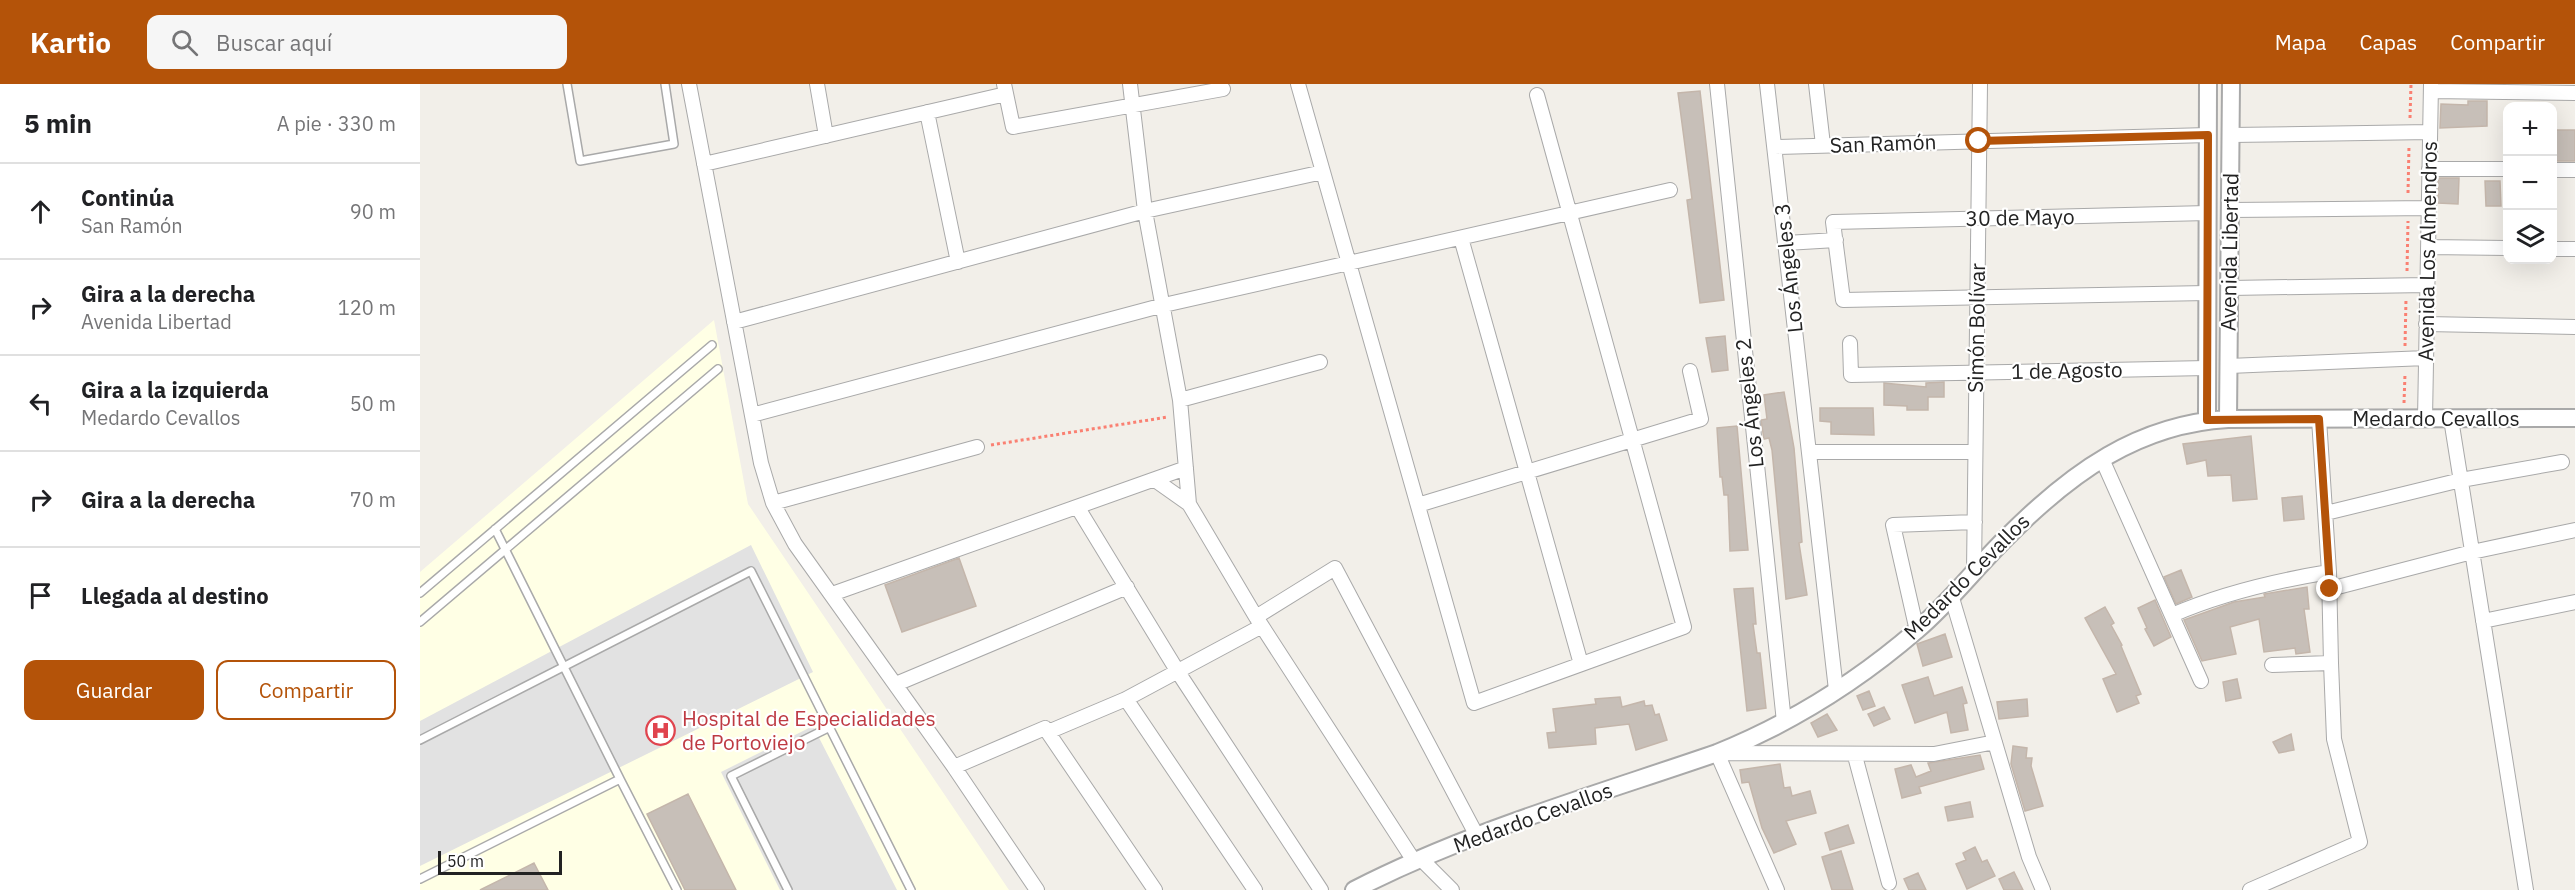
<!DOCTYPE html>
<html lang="es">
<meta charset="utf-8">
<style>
:root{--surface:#fff;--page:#f6f6f6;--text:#202124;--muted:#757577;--line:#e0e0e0;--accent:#b45309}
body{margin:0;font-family:"IBM Plex Sans",sans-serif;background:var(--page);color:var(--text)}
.controls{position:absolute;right:18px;top:18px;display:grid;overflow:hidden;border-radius:12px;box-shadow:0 6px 24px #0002}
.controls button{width:54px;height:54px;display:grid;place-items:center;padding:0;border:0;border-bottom:2px solid var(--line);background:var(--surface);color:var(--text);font:30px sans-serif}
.scale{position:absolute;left:18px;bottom:15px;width:124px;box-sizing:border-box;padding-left:6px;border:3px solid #222;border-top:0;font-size:16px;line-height:21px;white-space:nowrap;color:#222;-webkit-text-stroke:4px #fff;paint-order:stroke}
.stop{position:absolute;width:18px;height:18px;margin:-14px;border:4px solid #b45309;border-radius:50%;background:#fff}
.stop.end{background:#b45309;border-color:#fff;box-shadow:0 2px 6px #0008}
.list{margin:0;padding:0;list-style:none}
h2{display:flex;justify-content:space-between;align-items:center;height:78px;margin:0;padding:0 24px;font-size:26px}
h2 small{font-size:20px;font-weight:400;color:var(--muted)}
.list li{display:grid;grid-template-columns:39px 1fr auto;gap:18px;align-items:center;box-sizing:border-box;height:96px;padding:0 24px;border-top:2px solid var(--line)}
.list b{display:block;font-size:22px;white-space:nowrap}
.list p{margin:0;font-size:20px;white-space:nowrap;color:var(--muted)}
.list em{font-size:20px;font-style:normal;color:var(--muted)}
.actions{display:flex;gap:12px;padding:18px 24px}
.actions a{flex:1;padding:14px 0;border:2px solid var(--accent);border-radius:12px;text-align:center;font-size:21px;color:var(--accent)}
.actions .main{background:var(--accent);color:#fff}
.icon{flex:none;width:33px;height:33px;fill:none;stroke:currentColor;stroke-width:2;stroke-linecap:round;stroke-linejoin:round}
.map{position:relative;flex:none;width:2155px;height:806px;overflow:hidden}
header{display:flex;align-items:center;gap:36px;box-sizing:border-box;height:84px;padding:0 30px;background:var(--accent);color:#fff}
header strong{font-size:28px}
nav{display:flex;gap:33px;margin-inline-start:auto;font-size:21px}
.search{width:420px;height:54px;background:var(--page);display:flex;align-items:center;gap:15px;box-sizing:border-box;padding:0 21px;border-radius:12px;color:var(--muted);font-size:22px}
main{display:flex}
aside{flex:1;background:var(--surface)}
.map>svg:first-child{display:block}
.education{fill:#ffffe5}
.parking{fill:#e2e2e2}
.building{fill:#c7bfb8;stroke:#c4b6ab;stroke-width:1.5}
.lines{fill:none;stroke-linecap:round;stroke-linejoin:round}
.service-casing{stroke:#a9a9a9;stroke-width:10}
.minor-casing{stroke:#a9a9a9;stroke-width:16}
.tertiary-casing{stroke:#a9a9a9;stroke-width:20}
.path{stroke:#fa8072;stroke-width:3;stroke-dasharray:3 3;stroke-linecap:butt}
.service{stroke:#fff;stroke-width:7}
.minor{stroke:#fff;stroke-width:14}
.tertiary{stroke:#fff;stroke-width:16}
.route{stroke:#b45309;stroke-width:8}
.labels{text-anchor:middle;stroke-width:4.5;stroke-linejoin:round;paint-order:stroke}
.street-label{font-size:21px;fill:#222;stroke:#fff}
.health-label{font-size:21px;fill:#be3a42;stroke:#fff;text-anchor:start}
</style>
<header>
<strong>Kartio</strong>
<div class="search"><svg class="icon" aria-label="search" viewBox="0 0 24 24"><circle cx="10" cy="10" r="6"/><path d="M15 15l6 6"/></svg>Buscar aquí</div>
<nav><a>Mapa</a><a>Capas</a><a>Compartir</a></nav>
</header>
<main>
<aside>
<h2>5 min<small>A pie · 330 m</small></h2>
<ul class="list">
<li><svg class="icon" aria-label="ahead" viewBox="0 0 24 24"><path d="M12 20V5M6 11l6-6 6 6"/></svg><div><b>Continúa</b><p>San Ramón</p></div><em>90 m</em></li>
<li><svg class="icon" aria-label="right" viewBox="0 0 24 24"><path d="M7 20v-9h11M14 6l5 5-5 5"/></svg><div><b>Gira a la derecha</b><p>Avenida Libertad</p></div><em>120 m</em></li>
<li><svg class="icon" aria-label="left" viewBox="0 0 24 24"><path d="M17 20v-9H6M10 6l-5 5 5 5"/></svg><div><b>Gira a la izquierda</b><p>Medardo Cevallos</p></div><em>50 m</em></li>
<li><svg class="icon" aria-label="right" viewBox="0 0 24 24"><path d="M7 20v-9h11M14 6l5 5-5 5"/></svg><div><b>Gira a la derecha</b></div><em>70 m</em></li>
<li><svg class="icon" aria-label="arrive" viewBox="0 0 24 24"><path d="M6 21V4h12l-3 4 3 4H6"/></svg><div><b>Llegada al destino</b></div></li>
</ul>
<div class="actions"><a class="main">Guardar</a><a>Compartir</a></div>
</aside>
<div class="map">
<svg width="2155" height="806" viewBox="0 0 2155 806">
<rect width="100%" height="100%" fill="#f2efe9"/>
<!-- education -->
<path class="education" d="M294,236L328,420L589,806H0V488Z"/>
<!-- parking -->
<path class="parking" d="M331,461L393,588L0,782V637Z
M393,642L477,806H360L301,688Z"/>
<!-- building -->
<path class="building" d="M1280,7L1304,216L1280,219L1267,116L1272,115L1258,9Z
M2048,17H2067V42L2020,44L2021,20L2048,21Z
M2133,46H2155V77H2133Z
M2018,94H2039L2038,120L2018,119Z
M2065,97H2080L2081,122H2066Z
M1305,252L1308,286L1292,288L1286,254Z
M1524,298V313H1508V326H1487V322L1464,321V299L1506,303V299Z
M1364,308L1374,364L1382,458L1379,459L1387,511L1366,515L1352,366L1349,354L1344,355L1341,336L1347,335L1344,311Z
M1400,324H1453L1454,351L1411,350V338L1400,337Z
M1317,342L1328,466L1310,467L1308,411H1304L1302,393H1300L1297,344Z
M1831,352L1837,415L1813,417L1811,391L1788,392L1786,376L1767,380L1763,360Z
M1882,412L1884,435L1864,437L1862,414Z
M539,474L556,522L482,548L465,501Z
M1761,486L1772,513L1756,520L1744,493Z
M1887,503L1889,525H1884L1890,568L1876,570L1875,564L1844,568L1839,535L1810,543L1816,570L1782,577L1764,536L1814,518L1845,513L1844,510Z
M1333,504L1336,540H1333L1337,569H1340L1346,624L1327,627L1314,505Z
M1735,516L1751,553L1734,562L1725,545L1727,544L1718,524Z
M1685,523L1694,539L1691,541L1702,561L1701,562L1721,610L1716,612L1719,619L1697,628L1683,595L1696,590L1665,534Z
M1525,550L1532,573L1503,582L1497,560Z
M1508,593L1514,612L1542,603L1547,619L1543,620L1548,646L1531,649L1527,628L1495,639L1482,601Z
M1817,595L1821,614L1806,617L1803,598Z
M1449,607L1455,622L1443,626L1437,612Z
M1200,613L1202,623L1224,617L1225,622L1232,621L1235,631L1239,630L1247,656L1216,666L1209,640L1175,644L1176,660L1129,664L1127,649L1136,648L1133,625L1176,620L1175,615Z
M1607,615L1608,632L1579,635L1577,618Z
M1464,623L1470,635L1454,642L1448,630Z
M1407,630L1417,646L1398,653L1391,639Z
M1871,650L1874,666L1859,669L1853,658Z
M1593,662L1607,664L1606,674H1612L1611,682L1623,722L1605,727L1591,680Z
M1560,671L1564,685L1499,703L1501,709L1482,714L1475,685L1491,681L1496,693L1511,687L1508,679Z
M1360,680L1364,704L1370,703L1372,712L1390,707L1396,729L1366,737L1376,760L1354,769L1342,744L1329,698L1322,699L1320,686Z
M268,710L316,806H265L227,730Z
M1550,718L1553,733L1528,737L1525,723Z
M1428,741L1434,759L1410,766L1405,749Z
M1555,763L1562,778L1567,776L1575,792L1547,805L1536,780L1546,776L1543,769Z
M1421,767L1433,806H1412L1402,773Z
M114,779L128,806H60Z
M1594,788L1603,806H1584L1579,795Z
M1498,789L1506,806H1489L1484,795Z"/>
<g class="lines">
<defs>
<path id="service" d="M147,0L160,77L254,60L245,0
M75,445L200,695
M0,509L292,261
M0,538L298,285
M0,656L331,487L491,806
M0,795L200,695L257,806
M368,806L311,692L410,643"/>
<path id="minor" d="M269,0L341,379L353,419L375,460L534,683L617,806
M397,0L406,52
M584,0L593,43L803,5
M710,0L725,127L760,316L769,420
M878,0L1054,619L1264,543L1117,11
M1297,0L1364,638
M1347,0L1416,606
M1396,0L1403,61
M2011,7L2155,9
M507,28L538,178
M1811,51L2010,48
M1355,63L1788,51
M284,80L586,10
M2009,85H2088
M2132,86H2155
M1810,126L2009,124
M1041,154L1161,580
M1366,159L1416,156
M2008,163L2088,164
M2132,165H2155
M1810,204L2007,201
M1787,209L1423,216L1413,138L1788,129
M314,238L725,127L903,88
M2006,240L2155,243
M1430,259L1431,291L1787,284
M1809,282L2006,274
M760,316L900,278
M332,331L744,221L1250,106
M2005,335L2011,0
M2031,335L2106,806
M1389,368H1555
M1682,375L1781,597
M735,396L769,420L836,533L994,777
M353,419L557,363
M998,421L1281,335L1270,287
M658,424L758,588L901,806
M1906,429L2041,396L2142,378
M1554,487L1560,0
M1910,505L2052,468L2155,446
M412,510L766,384
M1532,514L1609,773L1623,806
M1752,531C1803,509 1854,497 1909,488
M836,533L915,484L1057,752
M2063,537L2155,518
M1497,547L1473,441L1555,438
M1852,581L1911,579L1909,488L1899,335
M476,600L707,503
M706,615L835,806
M628,648L706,615L842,542
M1435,672L1469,799
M534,683L625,644L735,806
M1001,775L1032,806
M1357,806L1297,669L1514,670L1575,658
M1830,806L1940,758L1914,655L1911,579"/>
<path id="tertiary" d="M1808,335L1811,0
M1787,336L1788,0
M934,806C1049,747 1175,711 1297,669C1369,640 1438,597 1497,546C1531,517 1557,482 1589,451C1651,389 1718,340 1808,335L2155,334"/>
</defs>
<!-- service casing -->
<use href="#service" class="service-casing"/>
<!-- minor casing -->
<use href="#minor" class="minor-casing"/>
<!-- tertiary casing -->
<use href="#tertiary" class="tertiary-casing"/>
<!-- path -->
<path class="path" d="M1990,34L1991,0
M1988,109L1989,62
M1987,187L1988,137
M1985,262L1986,215
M1984,319L1985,290
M571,361L748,333"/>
<!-- service -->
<use href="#service" class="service"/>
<!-- minor -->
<use href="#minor" class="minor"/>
<!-- tertiary -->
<use href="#tertiary" class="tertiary"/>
</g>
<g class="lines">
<!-- route -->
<path class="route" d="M1559,57L1788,51L1787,336L1899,335L1910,505"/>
</g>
<!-- icons -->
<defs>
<symbol id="hospital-ring" viewBox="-11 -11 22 22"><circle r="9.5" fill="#fff" stroke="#e0444e" stroke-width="1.5"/><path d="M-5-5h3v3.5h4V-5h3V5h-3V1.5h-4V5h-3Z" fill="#e0444e"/></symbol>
</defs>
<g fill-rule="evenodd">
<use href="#hospital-ring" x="224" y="630" width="33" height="33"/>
</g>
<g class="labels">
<!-- street labels -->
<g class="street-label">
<text transform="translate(1463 60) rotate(-2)" y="7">San Ramón</text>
<text transform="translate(1600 134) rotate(-1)" y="7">30 de Mayo</text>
<text transform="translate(2008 167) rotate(-89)" y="7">Avenida Los Almendros</text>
<text transform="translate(1810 168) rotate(-89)" y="7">Avenida Libertad</text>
<text transform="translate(1369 184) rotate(-96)" y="7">Los Ángeles 3</text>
<text transform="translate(1557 244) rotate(-89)" y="7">Simón Bolívar</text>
<text transform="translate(1647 287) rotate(-1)" y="7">1 de Agosto</text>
<text transform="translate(1330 319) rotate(-96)" y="7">Los Ángeles 2</text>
<text x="2016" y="342">Medardo Cevallos</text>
<text transform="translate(1547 493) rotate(-45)" y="7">Medardo Cevallos</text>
<text transform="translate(1113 734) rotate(-20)" y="7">Medardo Cevallos</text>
</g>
<!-- health labels -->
<g class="health-label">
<text x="262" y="642">Hospital de Especialidades<tspan x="262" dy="24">de Portoviejo</tspan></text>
</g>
</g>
</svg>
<div class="controls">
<button>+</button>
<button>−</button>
<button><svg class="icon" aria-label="layers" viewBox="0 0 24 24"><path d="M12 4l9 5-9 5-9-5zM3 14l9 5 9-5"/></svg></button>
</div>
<div class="scale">50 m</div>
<div class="stop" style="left:1559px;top:57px"></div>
<div class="stop end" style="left:1910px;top:505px"></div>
</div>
</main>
